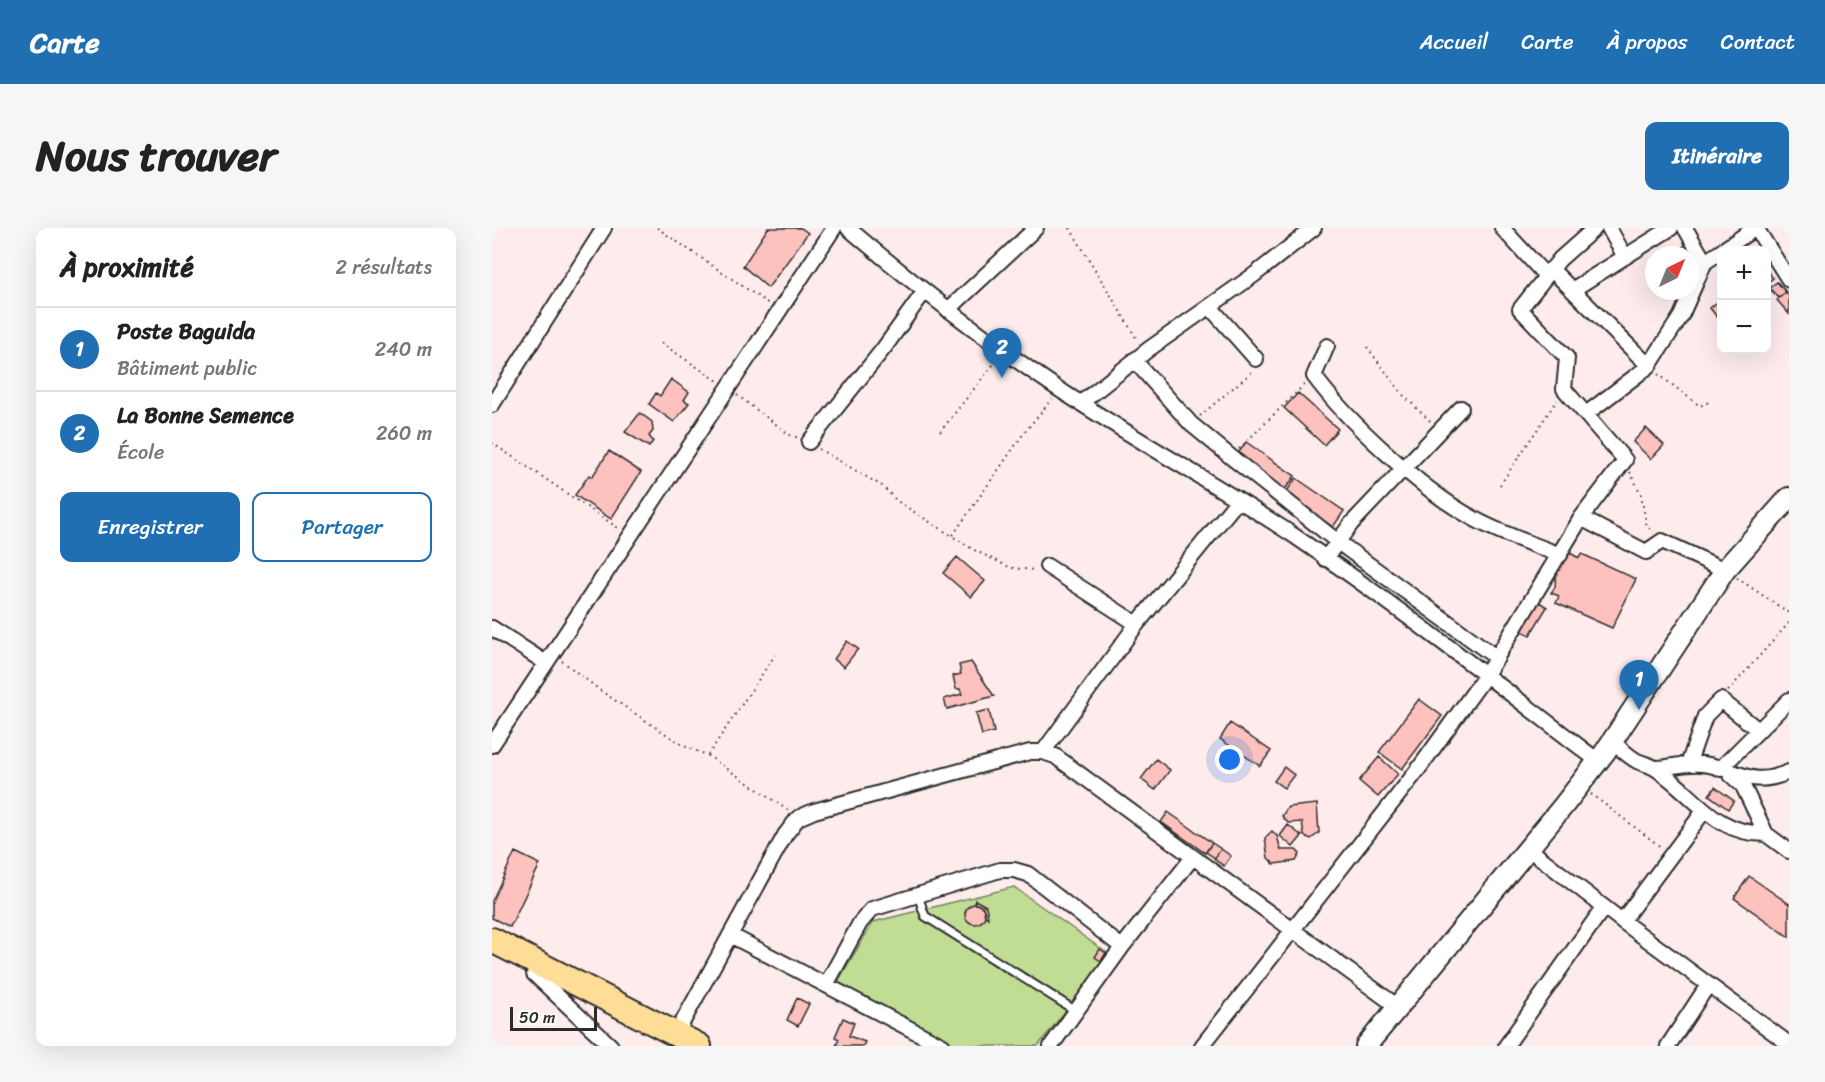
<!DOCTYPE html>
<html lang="fr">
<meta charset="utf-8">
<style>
:root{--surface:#fff;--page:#f6f6f6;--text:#222;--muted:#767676;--line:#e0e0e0;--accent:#1f6fb2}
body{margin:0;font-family:Sriracha,sans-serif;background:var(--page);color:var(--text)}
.controls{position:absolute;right:18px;top:18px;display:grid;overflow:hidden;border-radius:12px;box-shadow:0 6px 24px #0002}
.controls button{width:54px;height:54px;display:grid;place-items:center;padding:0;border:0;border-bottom:2px solid var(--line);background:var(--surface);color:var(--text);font:30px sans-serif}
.compass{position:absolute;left:1153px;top:18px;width:54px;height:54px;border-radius:50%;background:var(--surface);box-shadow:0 6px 24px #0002;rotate:43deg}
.scale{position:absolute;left:18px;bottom:15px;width:87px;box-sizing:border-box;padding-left:6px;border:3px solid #2b2b2b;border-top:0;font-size:16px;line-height:21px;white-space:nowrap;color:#2b2b2b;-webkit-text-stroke:4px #fff;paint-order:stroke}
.you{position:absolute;left:738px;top:532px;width:21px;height:21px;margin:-15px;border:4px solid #fff;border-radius:50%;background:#1a73e8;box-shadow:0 0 0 9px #1a73e833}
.badge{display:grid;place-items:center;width:39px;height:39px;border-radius:50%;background:var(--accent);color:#fff;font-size:20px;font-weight:700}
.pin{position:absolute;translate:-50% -50px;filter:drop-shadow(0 2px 3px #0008)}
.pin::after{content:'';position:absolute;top:32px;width:21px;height:18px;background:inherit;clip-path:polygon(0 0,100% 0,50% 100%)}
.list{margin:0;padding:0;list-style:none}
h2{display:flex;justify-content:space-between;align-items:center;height:78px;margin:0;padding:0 24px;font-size:26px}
h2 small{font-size:20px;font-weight:400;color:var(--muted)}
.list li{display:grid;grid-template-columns:39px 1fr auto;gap:18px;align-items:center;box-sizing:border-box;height:84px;padding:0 24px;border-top:2px solid var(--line)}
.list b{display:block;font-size:22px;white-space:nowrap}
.list p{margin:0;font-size:20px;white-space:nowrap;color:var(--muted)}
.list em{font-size:20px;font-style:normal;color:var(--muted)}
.actions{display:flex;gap:12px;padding:18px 24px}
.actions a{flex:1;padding:14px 0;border:2px solid var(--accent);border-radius:12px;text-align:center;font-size:21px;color:var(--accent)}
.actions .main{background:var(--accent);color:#fff}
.map{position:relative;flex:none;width:1297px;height:818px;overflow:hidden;border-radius:12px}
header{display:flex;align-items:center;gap:36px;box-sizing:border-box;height:84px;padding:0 30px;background:var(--accent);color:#fff}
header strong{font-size:28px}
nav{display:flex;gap:33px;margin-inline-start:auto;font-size:21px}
.intro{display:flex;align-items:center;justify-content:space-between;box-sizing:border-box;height:144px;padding:0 36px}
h1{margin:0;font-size:42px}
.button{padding:15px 27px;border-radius:12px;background:var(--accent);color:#fff;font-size:21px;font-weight:700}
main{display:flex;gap:36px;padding:0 36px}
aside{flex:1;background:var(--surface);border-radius:12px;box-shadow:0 6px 24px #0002}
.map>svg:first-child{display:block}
.green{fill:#c1dd94;stroke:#768460;stroke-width:1.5}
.building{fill:#fdc1be;stroke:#2b2b2b;stroke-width:1.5}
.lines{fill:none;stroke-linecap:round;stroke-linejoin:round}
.lane-casing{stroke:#2b2b2b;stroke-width:11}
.street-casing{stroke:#2b2b2b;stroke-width:18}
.secondary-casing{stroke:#2b2b2b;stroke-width:24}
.highway-casing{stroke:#2b2b2b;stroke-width:28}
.path{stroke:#2b2b2b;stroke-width:2;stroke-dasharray:1.5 4.5;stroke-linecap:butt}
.lane{stroke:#fff;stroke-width:7}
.street{stroke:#fff;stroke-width:14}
.secondary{stroke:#fff;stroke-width:20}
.highway{stroke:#fedd96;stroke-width:24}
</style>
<header>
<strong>Carte</strong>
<nav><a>Accueil</a><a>Carte</a><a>À propos</a><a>Contact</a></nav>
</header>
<div class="intro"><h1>Nous trouver</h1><a class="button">Itinéraire</a></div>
<main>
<aside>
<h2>À proximité<small>2 résultats</small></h2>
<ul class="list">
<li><span class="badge">1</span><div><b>Poste Baguida</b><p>Bâtiment public</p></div><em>240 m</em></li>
<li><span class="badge">2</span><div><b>La Bonne Semence</b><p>École</p></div><em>260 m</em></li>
</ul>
<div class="actions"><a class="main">Enregistrer</a><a>Partager</a></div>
</aside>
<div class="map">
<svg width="1297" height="818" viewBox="0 0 1297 818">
<rect width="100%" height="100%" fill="#feecec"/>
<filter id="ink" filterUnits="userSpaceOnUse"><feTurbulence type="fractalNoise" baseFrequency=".0167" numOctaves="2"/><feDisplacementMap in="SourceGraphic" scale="12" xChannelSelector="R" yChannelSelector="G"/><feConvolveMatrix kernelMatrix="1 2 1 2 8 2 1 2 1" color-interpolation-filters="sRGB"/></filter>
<g filter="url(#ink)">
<!-- green -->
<path class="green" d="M522,659L615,725L610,736L546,818H461L347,762L345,755L381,694Z"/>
<!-- building -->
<path class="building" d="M276,0H309L316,5L276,60L251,38Z
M1195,16L1201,27L1198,29L1193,27L1189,20Z
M1274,42L1281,50L1274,55Z
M1285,54L1294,64L1287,70L1277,60Z
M1294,64L1297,68V86L1285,72Z
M1229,71L1230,85L1225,89L1218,80Z
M179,151L197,164L192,172L197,175L182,194L157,176L164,165L168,168Z
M806,165L846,201L832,217L792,180Z
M148,185L160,194L161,203L157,208L161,213L157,219L133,204Z
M1154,200L1172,217L1159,231L1141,214Z
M754,214L803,248L791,264L743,230Z
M117,223L149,244L119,291L83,267L97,247L100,249Z
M804,250L852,283L841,299L793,266Z
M1078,325L1087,330L1090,326L1144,351L1120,400L1064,375L1067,368L1059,365L1063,359L1064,342L1073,334Z
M465,329L493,353L479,369L451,345Z
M1044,372L1055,379L1038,407L1026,401Z
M355,413L366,421L352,439L342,431Z
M479,434L502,468L455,481L452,471L470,466L468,461H464L461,448L469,446L467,437Z
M927,471L950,488L910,541L887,524Z
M497,482L502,504L490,507L484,485Z
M738,495L779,523L768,538L728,511Z
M887,529L906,546L886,569L867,553Z
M664,531L678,542L663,562L649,551Z
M792,539L802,547L792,560L782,553Z
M1223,559L1242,573L1236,581L1217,567Z
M825,576L827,605L819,611L812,608L810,594L796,595L790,588L796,579Z
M676,584L720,615L713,625L669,594Z
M796,597L810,608L801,619L788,608Z
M780,603L785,608L789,622H804L808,626L804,633L782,636L776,630L773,610Z
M720,615L729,621L723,630L714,624Z
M729,621L739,628L732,638L722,631Z
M23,624L48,636L18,699L0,690V673Z
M1257,648L1297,676V709L1242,670Z
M483,672L494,678L496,690L493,688L491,679L482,675Z
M473 686a10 10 0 1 1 20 0a10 10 0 1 1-20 0Z
M608,721L614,725L609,733L603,729Z
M305,770L317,776L306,798L295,792Z
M351,790L362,795L357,808L373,814L371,818H344L347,811L343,809Z"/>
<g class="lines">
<defs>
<path id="lane" d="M426,667L433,688L584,783"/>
<path id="street" d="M356,0C423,57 492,111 565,160C642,211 724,256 801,307C905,378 1006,456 1106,533
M1010,0L1054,48
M1117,0L1133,29
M1193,0L1213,34
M1264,0L1297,52
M1231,22L1263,0
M1059,41L1157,138
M1080,62L1179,0
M718,79L764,131
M456,82L544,0
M835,118L822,148C855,193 930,262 979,289C1006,305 1039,315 1068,327
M642,132L699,196L739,229L846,314L1005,430
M590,174L657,121L762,47L822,0
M0,177L112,0
M1094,186L1157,138L1189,88L1213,34L1230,23
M317,214L392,120L432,64
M1089,290L1154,324L1170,313L1233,342
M833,331L859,296L969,180
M555,338L645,396
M0,400L54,435
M1119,513C1127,519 1136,528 1145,533C1152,536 1160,537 1166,542C1204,568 1222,606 1274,606
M0,517L342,0
M551,524L645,396L746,272
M1197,534L1213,488L1229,472L1265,501
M1165,540C1181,539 1195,534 1211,536C1249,541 1256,561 1297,544
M1228,541L1297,472
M1238,546L1251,558L1274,606L1297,623
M1037,621L1130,693L1297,816
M1130,693L1212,583
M238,707L451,818
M42,746L119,818
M334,757L368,695L380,681L508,642H522L536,646L630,719
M184,806L293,607L306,590L322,583L538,524H551L563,528L906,779
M559,818L630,719L701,629
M710,818L925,543L994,447L1089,290L1133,232L1072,161L1075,130L1028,81L1068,31L1103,0
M1014,818L1112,679
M1176,818L1216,757"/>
<path id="secondary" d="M874,818L1072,577L1113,524L1233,342L1297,270"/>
<path id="highway" d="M0,712L207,818"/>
</defs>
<!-- lane casing -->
<use href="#lane" class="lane-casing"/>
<!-- street casing -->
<use href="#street" class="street-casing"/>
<!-- secondary casing -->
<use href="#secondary" class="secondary-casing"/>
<!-- highway casing -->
<use href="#highway" class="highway-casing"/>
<!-- path -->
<path class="path" d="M165,0L277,76
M578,0L646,113
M169,115L226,153
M875,119L911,167L939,194
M1166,146L1208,178L1219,173
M245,167L298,207L307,210
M708,188L761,143
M448,204L504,133
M0,215L129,302
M327,221L390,258L405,273L482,322L519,340L544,342
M747,221L814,155
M1138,244L1149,266L1154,295L1161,305
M1008,257L1065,172
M461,307L532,205L560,171
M1245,350L1297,385
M70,433L109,463L192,518L215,527L297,583
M1236,463L1297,395
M216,527L283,427
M1099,566L1169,619"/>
<!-- lane -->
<use href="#lane" class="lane"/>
<!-- street -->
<use href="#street" class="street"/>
<!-- secondary -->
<use href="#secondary" class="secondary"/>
<!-- highway -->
<use href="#highway" class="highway"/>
</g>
</g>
</svg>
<div class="controls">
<button>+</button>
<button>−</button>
</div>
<svg class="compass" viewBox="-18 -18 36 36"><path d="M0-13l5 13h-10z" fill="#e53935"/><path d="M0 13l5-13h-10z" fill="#767676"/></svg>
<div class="scale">50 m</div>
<div class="you"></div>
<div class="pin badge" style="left:1147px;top:482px">1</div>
<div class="pin badge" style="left:510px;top:150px">2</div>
</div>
</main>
